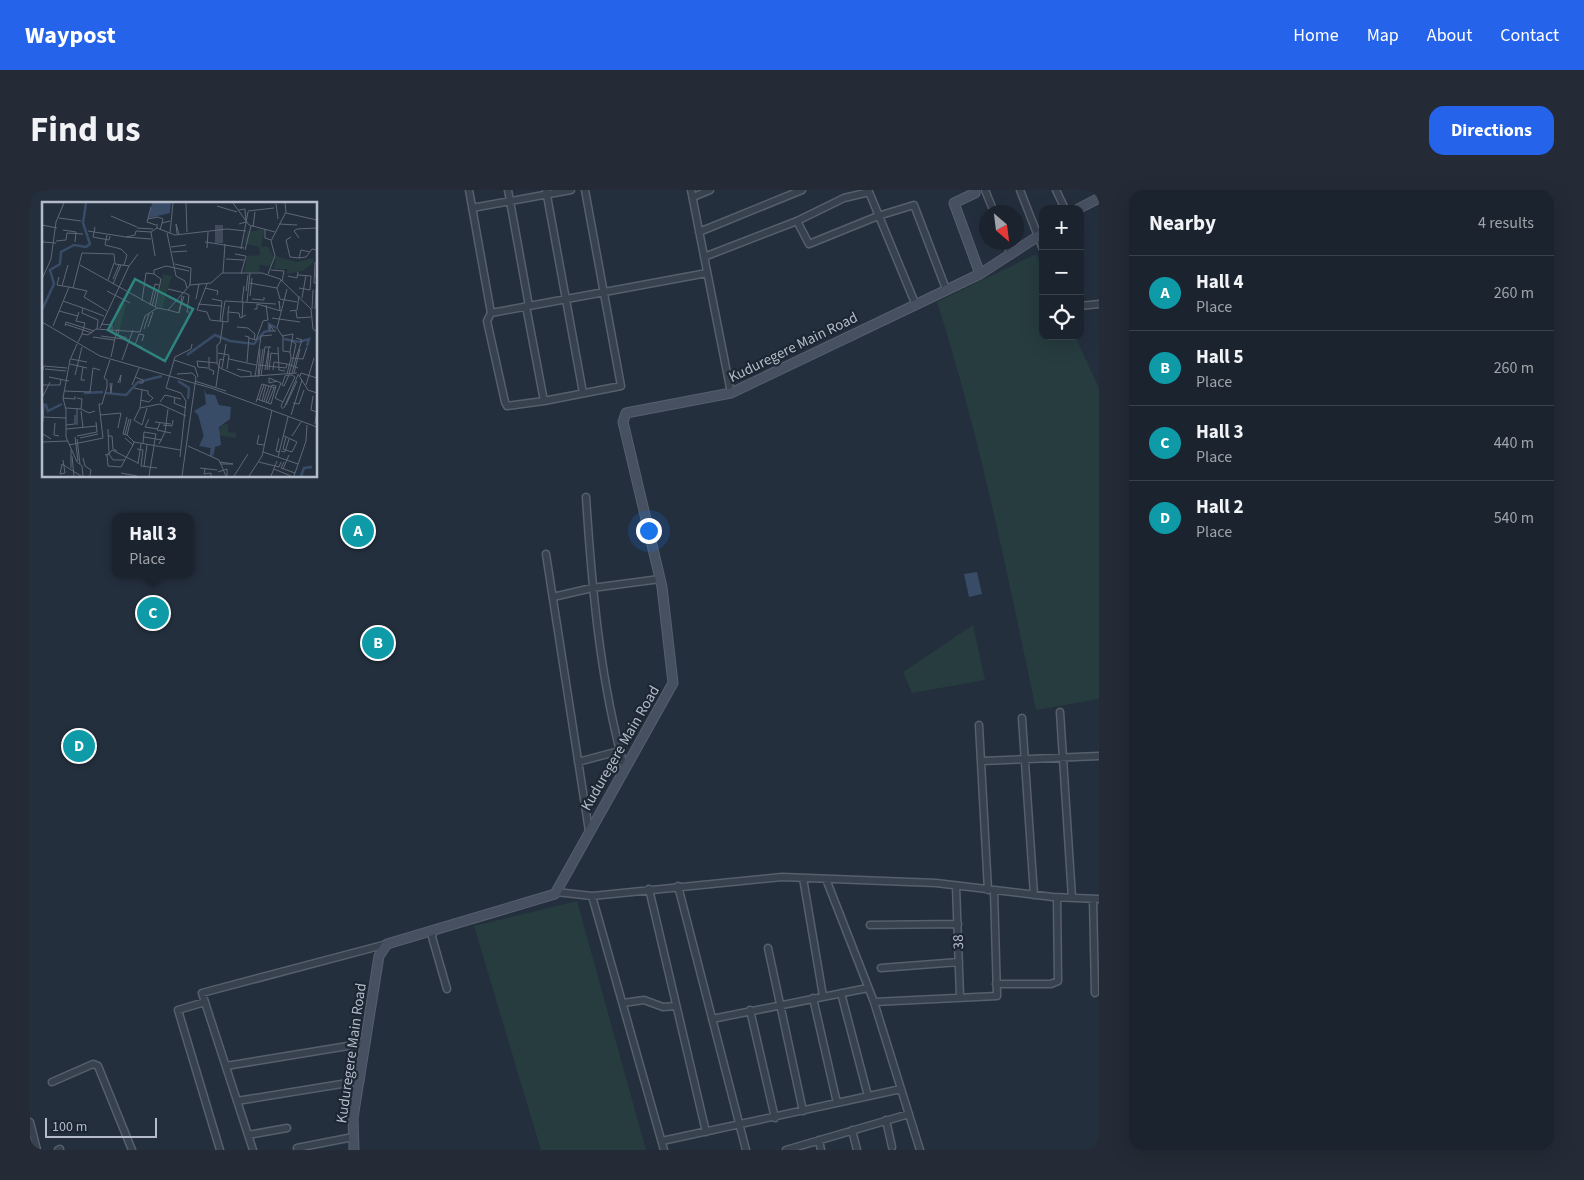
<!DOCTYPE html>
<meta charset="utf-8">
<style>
:root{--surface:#1b232e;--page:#242b36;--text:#f1f3f6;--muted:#a0a4aa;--line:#39404a;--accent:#2563eb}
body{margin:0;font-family:"Source Sans 3",sans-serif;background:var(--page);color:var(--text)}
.controls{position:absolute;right:15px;top:15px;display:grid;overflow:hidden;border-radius:10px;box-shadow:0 5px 20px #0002}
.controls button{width:45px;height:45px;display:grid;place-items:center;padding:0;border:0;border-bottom:1px solid var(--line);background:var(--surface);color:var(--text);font:25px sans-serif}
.compass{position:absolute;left:949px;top:15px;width:45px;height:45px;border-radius:50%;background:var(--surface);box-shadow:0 5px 20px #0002;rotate:152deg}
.scale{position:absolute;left:15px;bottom:12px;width:112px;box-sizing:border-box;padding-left:5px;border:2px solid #b4bcc9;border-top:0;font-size:14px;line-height:18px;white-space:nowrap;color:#b4bcc9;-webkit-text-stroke:4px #1d2633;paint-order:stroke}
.you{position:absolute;left:618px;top:340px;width:18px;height:18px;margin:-12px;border:4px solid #fff;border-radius:50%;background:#1a73e8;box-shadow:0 0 0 8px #1a73e833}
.badge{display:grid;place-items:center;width:32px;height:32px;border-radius:50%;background:var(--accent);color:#fff;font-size:16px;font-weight:700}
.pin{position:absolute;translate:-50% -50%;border:2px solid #fff;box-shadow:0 1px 5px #0006}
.popup{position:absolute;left:82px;top:323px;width:82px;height:65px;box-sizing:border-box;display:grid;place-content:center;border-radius:10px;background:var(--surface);filter:drop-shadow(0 1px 4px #0005);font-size:16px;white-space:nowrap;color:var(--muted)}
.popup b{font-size:19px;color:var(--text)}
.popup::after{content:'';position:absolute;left:50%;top:100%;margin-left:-10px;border:10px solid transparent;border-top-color:var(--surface)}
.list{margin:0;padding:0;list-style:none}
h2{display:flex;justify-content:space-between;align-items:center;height:65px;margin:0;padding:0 20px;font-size:21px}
h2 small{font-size:16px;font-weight:400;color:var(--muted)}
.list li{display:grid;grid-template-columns:32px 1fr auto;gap:15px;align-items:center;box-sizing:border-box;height:75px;padding:0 20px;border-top:1px solid var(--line)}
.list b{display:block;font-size:19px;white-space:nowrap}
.list p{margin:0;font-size:16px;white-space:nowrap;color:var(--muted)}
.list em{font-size:16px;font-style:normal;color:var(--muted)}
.icon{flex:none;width:28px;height:28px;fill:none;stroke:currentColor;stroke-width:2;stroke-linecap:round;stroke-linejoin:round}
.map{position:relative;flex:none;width:1069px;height:960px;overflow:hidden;border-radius:15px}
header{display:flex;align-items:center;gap:30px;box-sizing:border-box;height:70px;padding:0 25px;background:var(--accent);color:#fff}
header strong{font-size:24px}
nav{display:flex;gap:28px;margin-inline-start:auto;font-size:18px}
.intro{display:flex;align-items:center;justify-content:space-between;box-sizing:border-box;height:120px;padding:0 30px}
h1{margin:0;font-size:35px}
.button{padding:12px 22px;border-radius:15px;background:var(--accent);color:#fff;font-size:18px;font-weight:700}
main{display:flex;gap:30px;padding:0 30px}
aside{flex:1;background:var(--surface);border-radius:15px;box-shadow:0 5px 20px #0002}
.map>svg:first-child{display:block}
.green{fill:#263c3f}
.water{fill:#394c67}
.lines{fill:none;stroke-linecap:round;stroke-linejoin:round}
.street-casing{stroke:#565f6c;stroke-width:9}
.secondary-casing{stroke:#565f6c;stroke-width:11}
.street{stroke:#38414e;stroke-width:6}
.secondary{stroke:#465061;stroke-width:9}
.labels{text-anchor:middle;stroke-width:4.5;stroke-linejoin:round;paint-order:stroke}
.street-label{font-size:15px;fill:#b4bcc9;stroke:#1d2633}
.inset-river{fill:none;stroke:#394c67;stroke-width:2.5}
.inset-road{fill:none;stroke:#5e6776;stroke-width:1}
.view{fill:#308480;fill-opacity:0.15;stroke:#308480;stroke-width:2.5}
.inset-edge{fill:none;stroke:#b4bcc9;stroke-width:2.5}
</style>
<header>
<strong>Waypost</strong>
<nav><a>Home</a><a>Map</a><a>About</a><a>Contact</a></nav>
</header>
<div class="intro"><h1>Find us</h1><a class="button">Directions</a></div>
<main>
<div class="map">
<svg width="1069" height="960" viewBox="0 0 1069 960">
<rect width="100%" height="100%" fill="#242f3e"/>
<!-- green -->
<path class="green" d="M1006,64L1013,79V146H1045L1069,198V509L1006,520C977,383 950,246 907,112Z
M943,435L955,490L882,503L873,482Z
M547,711L616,960H511L444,736Z"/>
<!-- water -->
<path class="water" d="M947,382L952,404L939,407L934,384Z"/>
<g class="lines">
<defs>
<path id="street" d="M439,0L461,123L677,83
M478,0L499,116
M516,0L553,203
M661,0L701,203
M955,0L964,22
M990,0L1013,59
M1026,0L1035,19
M663,7L680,0
M442,18L541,0
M767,31L779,54L848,26L884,15L916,99
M669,42L772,0
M976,52L981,65
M674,67L767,31L814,8L839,2L885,113
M496,116L514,211L591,196L555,0
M1050,116L1069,114
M461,123L457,131L475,212L477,216L514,211
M556,307C562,399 570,491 595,580
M516,364L559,641
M523,407L562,398L630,389
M1030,522L1042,708
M992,528L1004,705
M949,535L958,700
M952,571L1069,566
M548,572L589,561
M773,688L793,806
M796,689L844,812L890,960
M648,696L716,960
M926,696L930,807
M619,699L676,942
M526,702L562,706L752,687L906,693L1023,707L1069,709
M562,706L634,960
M1063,709L1065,803
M840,735L928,734
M404,740L402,747L417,799
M738,758L773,921
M851,778L929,772
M966,794H1021L1028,791L1027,708
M811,803L838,906
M783,808L807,913
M175,812L148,820L190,960
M844,812L967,806L964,700
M593,813L614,810L633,817L646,816
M720,820L745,928
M682,829L838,798
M196,876L336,853
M22,892L63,874L68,876L102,960
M207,911L330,891
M856,930L862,957
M0,932L7,960
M822,940L827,960
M218,945L257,938
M789,950L791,960
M632,951L871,899
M267,958L323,947
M28,960L30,959
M223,960L172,803L357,754
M756,960L879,924"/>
<path id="secondary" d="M944,0L945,3L924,13L950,84
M1048,19L1069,8
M324,960L323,928L349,766L357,754L525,704L643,493L632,397L593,232L596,223L701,203L950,84L1013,43"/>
</defs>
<!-- street casing -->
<use href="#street" class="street-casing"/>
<!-- secondary casing -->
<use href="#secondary" class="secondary-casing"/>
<!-- street -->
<use href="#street" class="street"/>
<!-- secondary -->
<use href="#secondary" class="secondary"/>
</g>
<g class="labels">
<!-- street labels -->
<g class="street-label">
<text transform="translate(763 157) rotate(-26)" y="5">Kuduregere Main Road</text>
<text transform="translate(590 558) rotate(-60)" y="5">Kuduregere Main Road</text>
<text transform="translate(928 752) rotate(-92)" y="5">38</text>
<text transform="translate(321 863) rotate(-82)" y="5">Kuduregere Main Road</text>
</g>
</g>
<!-- overview -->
<g transform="translate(12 12)">
<rect width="275" height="275" fill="#242f3e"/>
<path d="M216,27L223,28L219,44L226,45L232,55L230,64L217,63L218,70L202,71L205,54L218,53L217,45L202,41L205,29H215ZM234,54L255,60L271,56V61L261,69L244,72L246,67H232ZM121,72L130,74L120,107L114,105ZM77,100L84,102L78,127H71ZM186,222V230L194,231V236L176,233L179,223Z" fill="#263c3f"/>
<path d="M110,1H129L128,11L107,16ZM162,187L164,192L173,193L177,203L189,205L188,217L177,225L179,243L173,245L171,255L169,244L160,242L163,234L159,216L152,209L164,202Z" fill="#394c67"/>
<path class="inset-river" d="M0,108L12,82L8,68L18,62L19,50L32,43L44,45L48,42L41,21L44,1M242,137L257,140L267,137L265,144M145,153L173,133L188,139L212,142L222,130L227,129V122L234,126M136,179L147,186L146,197M42,191L61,190M63,191L84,193L96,180L120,174M0,202L4,203L6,209L20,202M157,211L163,234L159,243L170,245L169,254M259,274L262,266L270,265"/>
<path class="inset-road" d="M144,1L145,30M191,1L207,23L233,30M234,2L236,17M175,4L195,10M109,5L105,20L114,23M206,9L232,6M244,11L275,18M69,14L95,25M17,16L39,19M106,17L116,15L121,17L120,21M197,22L204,20L203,7L197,8M237,22L255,23M0,23L15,26M174,23V41M176,23V41M178,23V41M180,23V41M53,25L51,35L67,38L68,34M211,25L213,10M95,26L111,27M115,26L133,33L185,27L204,29M223,27V36L229,38M21,28L34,30L33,40M118,28L120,21L128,19M46,29L84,35M109,30L94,29L93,33L84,35L109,37M125,31L134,74L143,79L145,86M128,31L131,1M0,32L1,40L14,41M135,32L134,22L137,32M65,33L63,43L79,47L85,53L82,63M249,35L244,38L248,55L257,56L259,48L268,50M257,36L252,29L255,27L275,26M14,39L24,38L25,31L41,32M163,40L202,46M129,45L144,43M165,46L166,30M199,47L206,10M203,48L209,24M130,50L145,49M193,52L204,54L199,72M113,54L109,30L115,26V22M257,56L264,55L270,47L275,48M184,57L202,58M273,60L272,81H275M133,62L149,66L148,83M38,63L115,106M87,64L96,52M229,68L242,69L240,79M181,71L183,42M112,72L119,77L113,105M226,72L233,54L229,39L244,10L243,1M256,73L269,74L268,88L257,86M246,74L255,76L256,70M17,75L15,83L27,85M274,75L275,60M0,77L9,57L14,20L22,1M71,77L77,63M66,78L72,61M239,78L235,86L238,97L255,100M207,81L235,86M71,82L79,63M165,82L155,108L165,110L168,118L186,120V110M20,84L26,63M31,86L40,51L72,52L73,62L87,64L58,126M163,86L176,89L175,93M126,87L143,91M65,89L88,101M204,89L206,73M143,91L147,93L145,110H147M208,94L210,76M260,96L264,73M154,97L157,82M170,97L180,99L178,119M210,97L222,98V95M21,99L41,106L40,111L56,118L55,127M100,99L104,71L112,72V68L124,64L147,69M200,100L202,84M205,100L208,71M156,102L179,104M108,103L113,82L117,83M110,104L114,89M187,104L186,110L197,111L198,116L204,113M41,106L62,114M238,106L237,99L238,109M212,107H215V102L239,109M270,107L271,88M273,107L274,87M126,108L137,111L140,94M17,109L36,114M248,109L255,108L257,94M254,109L255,116L269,115M37,110L34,119L43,121L40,132M137,110L142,94M200,116L201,100M230,116L258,120M180,119L183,99L234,102M0,120L58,154L169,186L275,225M23,122L50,131M59,122L70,123V131M11,124L27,85L45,89L42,95L65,109M23,124L24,120L52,129M106,125L111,110M195,125L206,126L213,132L212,138M77,127L76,133L85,136M102,127L107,112M232,129L228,123V129H234M59,134L88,138M203,134L207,135L205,160M240,134L251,132L248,150M51,135L72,138M207,136L214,138L221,119L226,118L224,103M100,139L102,133L97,132L93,143L100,145M250,139L254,142L251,156M36,140L40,132L46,133L54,127L98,130L103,114L115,106L126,108L148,83L169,81L180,71H220L238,77L269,107L271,127L275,130M35,142L28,158L21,196L24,208V235L35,260L40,264L41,274M236,145L237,168L243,169M241,149V135L235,126L245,87M241,149L248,150L249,156L261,157L265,145M176,151L187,153L185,167M69,155L75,127M167,155V167L172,169L171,173M254,156L260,138L254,136M29,157L45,160M187,157L214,163M80,158L91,128M132,158L153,165L156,175M175,161V143L178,141L181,120M28,162L45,166M216,163L244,166M41,165L39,178H43M166,166L156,165L155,159L175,161L178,166M178,166L199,175L255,171M180,166L184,142M244,166L245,162L256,166M3,167L24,169M195,167L209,170V175M223,168L227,145M225,168L227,149M227,168L229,151L236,152M231,168L232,160L245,162M0,171L2,164L25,166M250,171L254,156M252,171L258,147M135,172L150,171L154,175L140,274M245,172L249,156M247,172L251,157M256,172L266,188L275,191M33,173L40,145M217,173L221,147M219,174L223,145H229M258,174L259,171L275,176M7,175L27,179M93,175L101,178V181H97M213,175L219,134L230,133M216,175L218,147M153,179L184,189M235,179L227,181V176L239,181L233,196L241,200M68,181L69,191L70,181M76,181L79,173L78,181M0,183H18L19,177M90,183L97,166M264,183L272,156M174,185L178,157L182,158M92,186L106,189V192M100,188L98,206L118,202L144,214M22,189L48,190L51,166L58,168M271,194L269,208L275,210M0,196L8,180M21,196L33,197V194M35,196L40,197L39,207M133,196L132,201L144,206M215,197L229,202L234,184L230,183L224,200M98,198L107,200L111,196L106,192M217,198L222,183M220,199L224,183M222,199L227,184M118,200L123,193L139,197M214,200L220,182L234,186M226,201L232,186M251,201L257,202L262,188M244,203L255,179M24,206L39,207L47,211L53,209M35,206V223M98,206L92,218L100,223L105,206M242,206L256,173M241,207L239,204L253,175L250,173H247L243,174L240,183L242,184L247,173M39,209L41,226M58,213L79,211L76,226M249,213L260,178M0,215L24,216M85,215L81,232L85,233L89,217M107,217L103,225L116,227M1,220L2,204M113,220L129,222M13,221L12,233L17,234M118,221L115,228L129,231M273,222L275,207M24,223L33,222V213M121,223L130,224L131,218M24,227L55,224M83,232L87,217M217,233L215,242L222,243M35,234L55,230L54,220M66,234H70L71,247L75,249M242,234L255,240L250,250L241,247L244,235M250,234L259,220M33,235L36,259M102,235L120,238M38,236L56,232M83,236L91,243L92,240L85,233M35,237L38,262M0,239L1,232L9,237M0,240L26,239M92,240L138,248M101,241L102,230L114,232L112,243M117,242L123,230L126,207M27,243L61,236L57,202H60L65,185V178L62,176L68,158M146,244L177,258L184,274M95,247L101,248L99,264L115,266M29,248V266M239,249L243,250L247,237M221,250L256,262M237,250L234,249L237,236M63,253L67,252L66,227M65,253L66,264L79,265L91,243M30,254L32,274M138,255L144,199L139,191L124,186L133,155L149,147L150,142M236,255L246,215M41,256L43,264L49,268L48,274M83,258H71L67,252L70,248L96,261M178,260L191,262H179M217,260L237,265L239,260M242,260L239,266L253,271M96,262L99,242M102,264L105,243M158,266L175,268M163,267L162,272L169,271V274M232,267L249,274M241,267L247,253M176,270L185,267V274M79,271L95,274M18,272L20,262L39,274M18,272L23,271L21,258M107,274L112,244M192,274L206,252M207,274L220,254L230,208M229,274L235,259M252,274L264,239L265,223"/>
<path class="view" d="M93,77L151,107L123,159L66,128Z"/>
<rect width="275" height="275" class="inset-edge"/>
</g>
</svg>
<div class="controls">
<button>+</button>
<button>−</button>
<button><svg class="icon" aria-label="locate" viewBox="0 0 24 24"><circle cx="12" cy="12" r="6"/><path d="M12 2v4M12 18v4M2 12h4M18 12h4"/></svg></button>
</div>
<svg class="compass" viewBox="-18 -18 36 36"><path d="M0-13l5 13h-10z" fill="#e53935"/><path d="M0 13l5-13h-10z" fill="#a0a4aa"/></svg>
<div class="scale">100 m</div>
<div class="you"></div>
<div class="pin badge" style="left:328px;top:341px;background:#0f9aa8">A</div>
<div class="pin badge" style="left:348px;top:453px;background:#0f9aa8">B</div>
<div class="pin badge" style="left:123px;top:423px;background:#0f9aa8">C</div>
<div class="popup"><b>Hall 3</b>Place</div>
<div class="pin badge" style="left:49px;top:556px;background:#0f9aa8">D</div>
</div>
<aside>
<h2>Nearby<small>4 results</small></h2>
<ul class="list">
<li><span class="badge" style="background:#0f9aa8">A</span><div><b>Hall 4</b><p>Place</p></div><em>260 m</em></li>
<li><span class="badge" style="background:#0f9aa8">B</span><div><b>Hall 5</b><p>Place</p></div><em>260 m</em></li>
<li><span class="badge" style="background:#0f9aa8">C</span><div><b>Hall 3</b><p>Place</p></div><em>440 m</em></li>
<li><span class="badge" style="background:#0f9aa8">D</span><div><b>Hall 2</b><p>Place</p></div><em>540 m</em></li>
</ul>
</aside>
</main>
